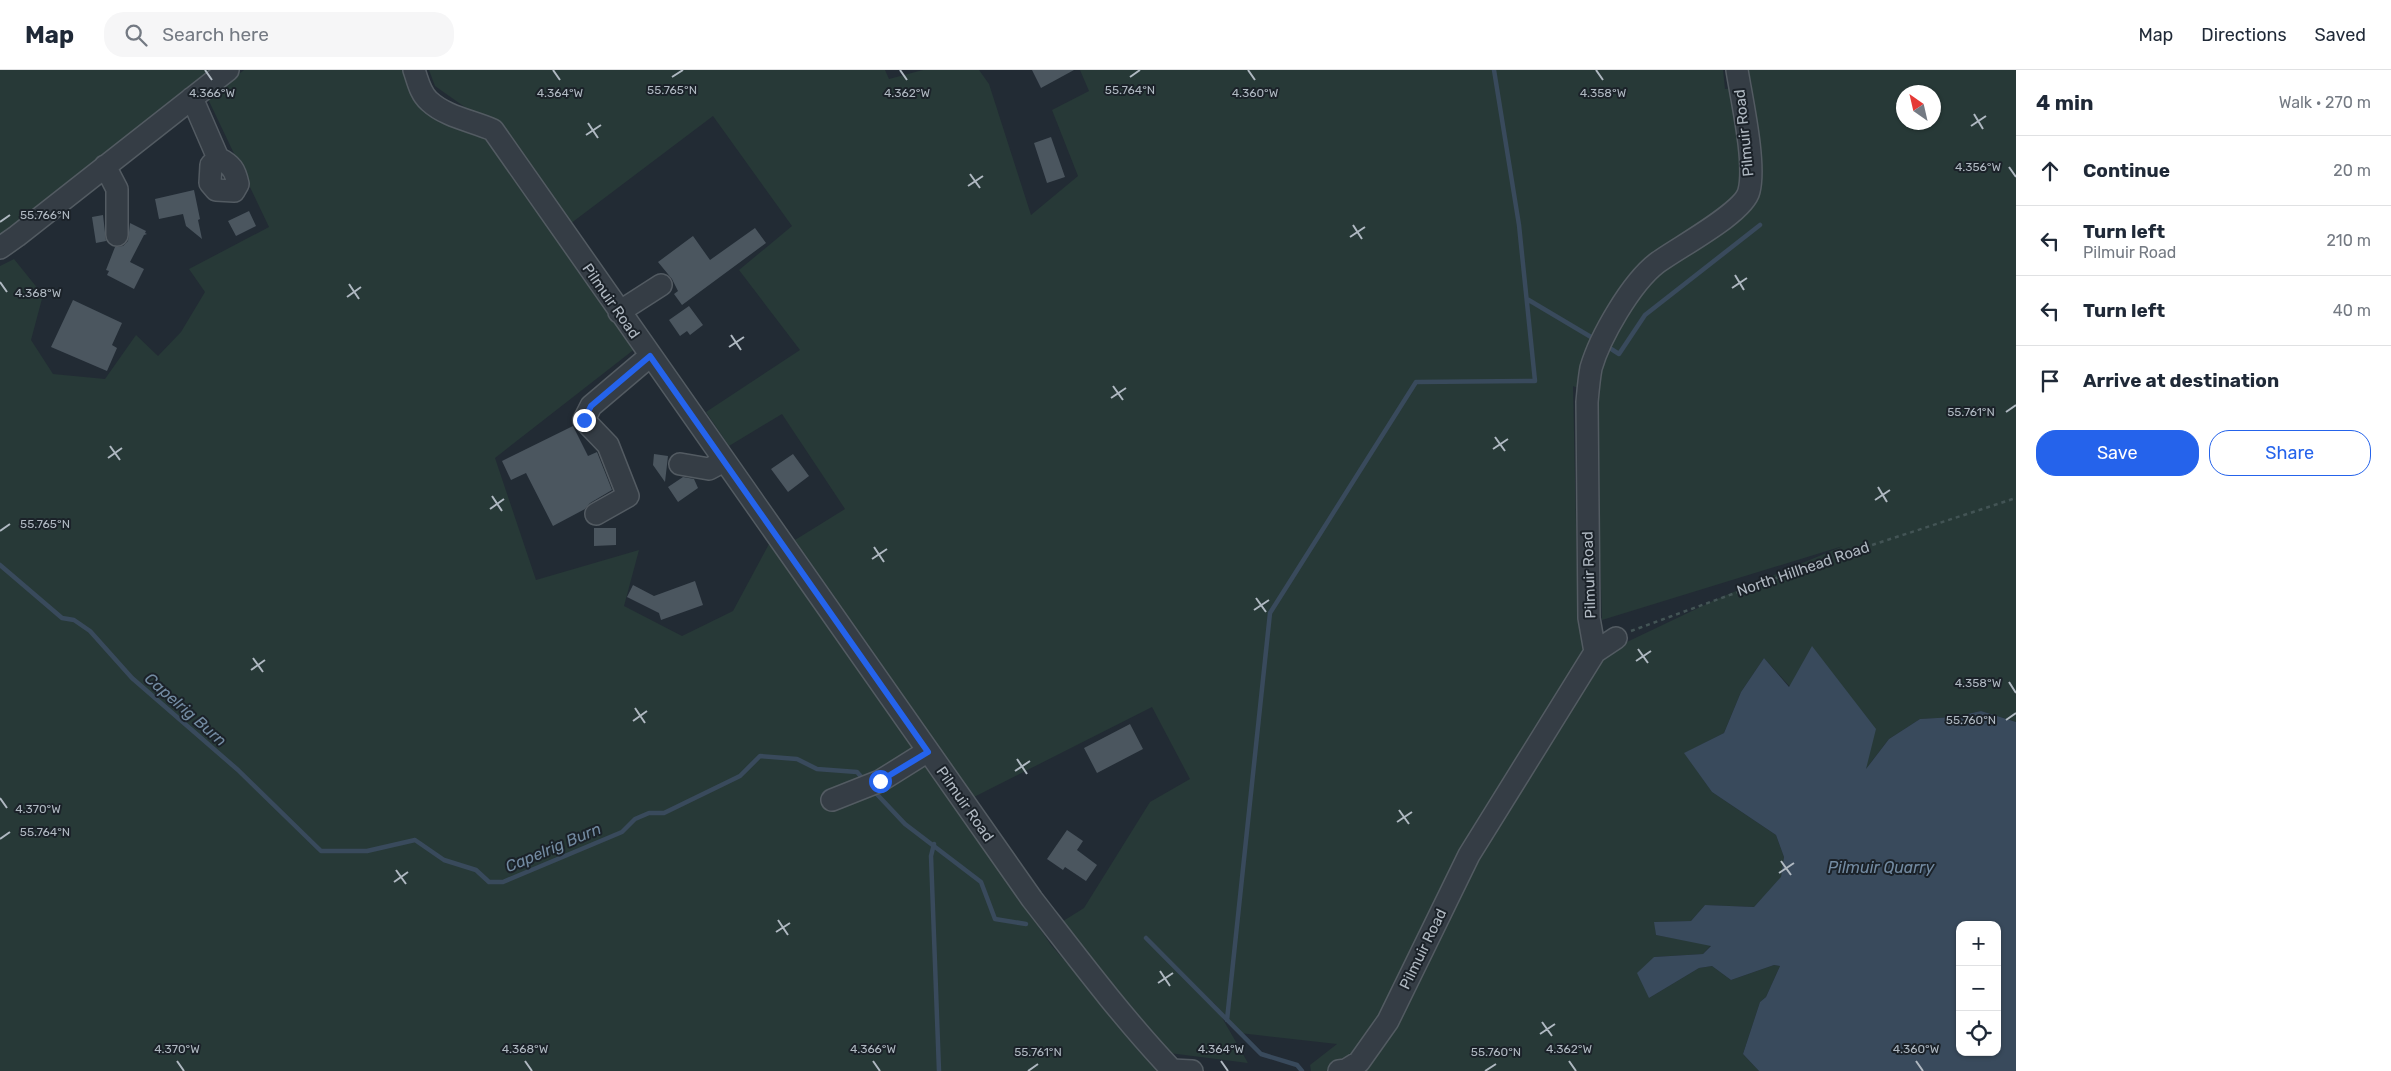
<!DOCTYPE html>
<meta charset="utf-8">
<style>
:root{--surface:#fff;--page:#f6f6f7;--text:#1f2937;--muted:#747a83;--line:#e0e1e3;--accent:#2563eb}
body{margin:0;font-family:Rubik,sans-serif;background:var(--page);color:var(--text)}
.controls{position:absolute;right:15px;bottom:15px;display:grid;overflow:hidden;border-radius:10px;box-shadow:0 1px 4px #0004}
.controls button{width:45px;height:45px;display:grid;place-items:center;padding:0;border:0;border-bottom:1px solid var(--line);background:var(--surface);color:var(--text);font:25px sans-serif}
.compass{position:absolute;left:1896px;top:15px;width:45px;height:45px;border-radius:50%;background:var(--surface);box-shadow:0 1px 4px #0004;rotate:326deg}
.stop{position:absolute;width:15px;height:15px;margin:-11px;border:4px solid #2563eb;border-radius:50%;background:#fff}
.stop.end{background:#2563eb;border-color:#fff;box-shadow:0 1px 5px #0008}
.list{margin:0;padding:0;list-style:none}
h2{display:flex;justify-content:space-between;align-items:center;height:65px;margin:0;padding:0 20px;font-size:21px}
h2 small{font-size:16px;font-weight:400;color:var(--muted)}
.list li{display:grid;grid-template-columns:32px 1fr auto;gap:15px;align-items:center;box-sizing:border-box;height:70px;padding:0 20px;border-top:1px solid var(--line)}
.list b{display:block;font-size:19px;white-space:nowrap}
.list p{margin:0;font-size:16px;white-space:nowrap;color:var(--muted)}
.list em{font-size:16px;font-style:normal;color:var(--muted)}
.actions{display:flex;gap:10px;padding:15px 20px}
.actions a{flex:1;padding:11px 0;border:1px solid var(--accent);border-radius:20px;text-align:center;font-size:18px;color:var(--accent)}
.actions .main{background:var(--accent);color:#fff}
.icon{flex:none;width:28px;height:28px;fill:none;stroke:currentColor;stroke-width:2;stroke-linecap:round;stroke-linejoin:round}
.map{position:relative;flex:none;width:2016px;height:1001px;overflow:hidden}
header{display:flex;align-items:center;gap:30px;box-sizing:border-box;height:70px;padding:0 25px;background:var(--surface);border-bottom:1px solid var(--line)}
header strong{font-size:24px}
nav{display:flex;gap:28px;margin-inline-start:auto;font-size:18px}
.search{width:350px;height:45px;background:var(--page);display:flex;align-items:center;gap:12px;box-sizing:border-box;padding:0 18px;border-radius:20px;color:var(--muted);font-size:19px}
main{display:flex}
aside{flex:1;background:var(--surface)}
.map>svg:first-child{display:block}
.green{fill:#273937;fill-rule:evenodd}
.water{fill:#394a5c;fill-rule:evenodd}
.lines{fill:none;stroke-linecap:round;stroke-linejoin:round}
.stream{stroke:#394a5c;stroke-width:4.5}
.building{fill:#4b565f}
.minor-casing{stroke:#535b62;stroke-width:24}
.path{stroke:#435455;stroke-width:2.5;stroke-dasharray:4 4;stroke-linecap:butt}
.minor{stroke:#353d45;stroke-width:21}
.route{stroke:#2563eb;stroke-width:6}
.ticks{fill:none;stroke:#afb8c1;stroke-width:2}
.labels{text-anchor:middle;stroke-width:4;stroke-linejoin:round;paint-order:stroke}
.street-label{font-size:15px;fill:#afb8c1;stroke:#1b2229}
.water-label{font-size:16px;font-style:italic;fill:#738ba2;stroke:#1b2229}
.ticks-label{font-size:12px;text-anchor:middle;fill:#afb8c1;stroke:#1b2229;stroke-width:4;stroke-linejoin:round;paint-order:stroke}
</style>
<header>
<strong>Map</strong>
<div class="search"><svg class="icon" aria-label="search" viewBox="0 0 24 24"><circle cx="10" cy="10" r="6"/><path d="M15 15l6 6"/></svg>Search here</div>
<nav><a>Map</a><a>Directions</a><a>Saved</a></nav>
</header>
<main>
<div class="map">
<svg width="2016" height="1001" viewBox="0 0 2016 1001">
<rect width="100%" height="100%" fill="#222b34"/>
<!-- green -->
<path class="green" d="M0,0H213L0,169Z
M244,0H408L483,62L636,278L495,388L536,510L639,480L624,536L682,566L733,541L769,474L775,473L1051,875L1161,1001H0V196L14,189L43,225L31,270L53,304L105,309L136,265L158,286L181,262L205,222L189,199L269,157L208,29Z
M429,0H885L889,9L923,0H979L989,14L1031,145L1078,106L1052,40L1089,21L1080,0H1723L1725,19L1752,15L1748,0H2016V652L1981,641L1954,647L1920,649L1889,669L1865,700L1764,588L1741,622L1724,663L1685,683L1712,722L1776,765L1784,787L1781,808L1754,837L1705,835L1691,851L1655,852L1656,865L1711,875L1703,884L1654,887L1649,928L1699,898L1712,896L1731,910L1774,895L1780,896L1766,927L1760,932L1743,984L1759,1001H1311L1310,995L1337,974L1240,963L1213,932L1248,993L1169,983L1060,853L1084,838L1150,732L1190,709L1152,637L974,727L795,470L845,439L782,344L729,376L706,342L800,280L739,200L792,156L713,46L570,154L518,77L500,55L469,40L435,16ZM1904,22H1934V52H1904ZM1573,316L1595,325L1602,550L1843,476L1717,529L1608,581L1578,548Z"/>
<!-- water -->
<path class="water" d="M1812,576L1876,659L1866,699L1889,669L1920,649L1954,647L1981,641L2016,652V1001H1759L1743,984L1760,932L1766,927L1780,896L1774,895L1731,910L1712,896L1699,898L1649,928L1637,903L1654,887L1703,884L1711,876L1656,865L1654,852L1691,851L1705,835L1754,837L1781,807L1784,787L1776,765L1712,722L1684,683L1724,663L1741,622L1764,588L1789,617ZM1960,855H1997V982H1960Z"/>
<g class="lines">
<!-- stream -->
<path class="stream" d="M1527,229L1596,270
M1605,275L1619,284L1645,245L1760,155
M0,495L62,548L74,550L90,561L132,608L238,700L321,781H367L415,770L444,790L476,800L489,812H503L622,762L635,749L649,743H664L740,706L760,686L797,689L817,699L857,702L864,710
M873,720L905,754L981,812L995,849L1026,854
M934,774L931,786L939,1001
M1146,868L1261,984L1297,995L1302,1001
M1227,950L1270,543L1416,312L1535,311L1519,155L1494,0"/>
</g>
<!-- building -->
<path class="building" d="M1032,0H1074L1041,18Z
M1051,67L1065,107L1047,113L1034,73Z
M194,120L200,149L198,150L202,169L186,156L183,144L159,149L155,129Z
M249,141L256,156L236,166L228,151Z
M103,145L106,171L96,173L92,147Z
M130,153L146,161L145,163L147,164L144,165L130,192L144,199L134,219L107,205L109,201L106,200L115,177L123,176L128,171Z
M755,158L766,173L682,235L674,224L678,221L672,209L658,192L693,166L710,190Z
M73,230L122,253L112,275L117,278L107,301L51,277Z
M689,236L703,255L690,265L687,261L680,266L669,250Z
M573,356L588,386L597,382L612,420L590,433L585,439L553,456L526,403L511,410L502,391Z
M654,384L668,386L665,412L653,395Z
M793,384L809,406L788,422L771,399Z
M683,407L694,409L698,418L678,432L668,417Z
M594,458H616V475L594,476Z
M695,511L703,535L661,550L659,543L627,527L633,515L654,526Z
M1130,654L1143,679L1097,703L1084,678Z
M1067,760L1083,771L1077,780L1097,795L1086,811L1065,797L1063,800L1047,789Z"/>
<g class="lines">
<defs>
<path id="minor" d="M414,0C418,11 420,23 429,31C446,47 473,51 493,60L1032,829C1077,887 1121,946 1172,1000L1192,1001
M192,28L218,88C232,95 235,100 238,114L234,121L216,120L210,113L211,95L218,88
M105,96L117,119V165
M0,178L17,166L228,0
M619,242L661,215
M680,394L709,399L724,391
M596,444L628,426L608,375L584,350L591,336L650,286
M1595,582L1616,568
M832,730L880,711L928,681
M1339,1001L1346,1000L1359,992L1388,951L1469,785L1595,582L1589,548L1587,332C1588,321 1589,309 1591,298C1600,267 1631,213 1657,193C1677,178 1744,143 1749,121C1756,93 1742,31 1737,0"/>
</defs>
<!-- minor casing -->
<use href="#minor" class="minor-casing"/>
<!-- path -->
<path class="path" d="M1631,561L1820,492L2016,428"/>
<!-- minor -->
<use href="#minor" class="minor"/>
</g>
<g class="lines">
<!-- route -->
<path class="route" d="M584,350L591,336L650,286L928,682L880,711"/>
</g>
<!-- ticks -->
<path class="ticks" d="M205,0L212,10M553,0L560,10M900,0L907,10M1248,0L1255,10M1596,0L1603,10M672,7L683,0M1130,7L1140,0M1974,44L1983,59M588,53L598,68M1971,56L1986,46M586,65L601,55M2009,97L2016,107M970,104L980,118M968,116L983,106M0,152L10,145M1353,155L1362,169M1350,167L1365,157M1735,205L1744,220M0,212L7,222M349,214L359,229M1732,218L1747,208M347,227L361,217M731,265L741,280M729,277L744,267M1113,316L1123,330M1111,328L1126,318M2006,342L2016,335M1495,367L1505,381M110,376L120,390M1493,379L1508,369M108,388L122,378M1878,417L1887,432M492,426L502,441M1875,430L1890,420M490,439L504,429M0,461L10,454M874,477L884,492M872,489L887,479M1256,528L1266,542M1254,540L1269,530M1638,579L1648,593M253,588L263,602M1636,591L1651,581M251,600L265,590M2009,612L2016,623M635,638L645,653M2006,650L2016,643M633,651L647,641M1017,689L1027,704M1015,701L1030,691M0,728L7,738M1399,740L1409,754M1397,752L1412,742M0,769L10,762M1781,791L1791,805M396,800L406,814M1779,803L1794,793M394,812L408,802M778,850L788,865M776,862L790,853M1160,901L1170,916M1158,913L1173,903M1542,952L1552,966M1540,964L1555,954M177,991L184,1001M525,991L532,1001M873,991L880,1001M1221,991L1228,1001M1569,991L1576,1001M1916,991L1923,1001M1028,1001L1038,994M1485,1001L1496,994"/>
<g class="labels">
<!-- street labels -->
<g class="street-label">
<text transform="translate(1744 63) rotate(-96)" y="5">Pilmuir Road</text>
<text transform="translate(611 231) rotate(55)" y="5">Pilmuir Road</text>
<text transform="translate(1803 499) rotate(-19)" y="5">North Hillhead Road</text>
<text transform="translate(1589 505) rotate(-92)" y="5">Pilmuir Road</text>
<text transform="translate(965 734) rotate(55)" y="5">Pilmuir Road</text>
<text transform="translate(1423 879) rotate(-64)" y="5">Pilmuir Road</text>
</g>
<!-- water labels -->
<g class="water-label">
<text transform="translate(186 639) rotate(41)" y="6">Capelrig Burn</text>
<text transform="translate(553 777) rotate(-23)" y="6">Capelrig Burn</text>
<text x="1881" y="803">Pilmuir Quarry</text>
</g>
</g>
<g class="ticks-label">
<text x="672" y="24">55.765°N</text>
<text x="1130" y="24">55.764°N</text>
<text x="212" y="27">4.366°W</text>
<text x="560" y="27">4.364°W</text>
<text x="907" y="27">4.362°W</text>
<text x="1255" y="27">4.360°W</text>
<text x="1603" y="27">4.358°W</text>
<text x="1978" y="101">4.356°W</text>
<text x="45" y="149">55.766°N</text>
<text x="38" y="227">4.368°W</text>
<text x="1971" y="346">55.761°N</text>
<text x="45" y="458">55.765°N</text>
<text x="1978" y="617">4.358°W</text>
<text x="1971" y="654">55.760°N</text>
<text x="38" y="743">4.370°W</text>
<text x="45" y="766">55.764°N</text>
<text x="177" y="983">4.370°W</text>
<text x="525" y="983">4.368°W</text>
<text x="873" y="983">4.366°W</text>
<text x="1221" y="983">4.364°W</text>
<text x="1569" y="983">4.362°W</text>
<text x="1916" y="983">4.360°W</text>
<text x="1038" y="986">55.761°N</text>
<text x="1496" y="986">55.760°N</text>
</g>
</svg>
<div class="controls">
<button>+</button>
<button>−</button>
<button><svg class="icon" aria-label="locate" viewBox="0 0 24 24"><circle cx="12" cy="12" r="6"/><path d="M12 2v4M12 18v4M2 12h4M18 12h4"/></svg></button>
</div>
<svg class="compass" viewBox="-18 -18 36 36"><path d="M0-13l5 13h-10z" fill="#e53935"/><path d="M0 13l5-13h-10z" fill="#747a83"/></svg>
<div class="stop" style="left:880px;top:711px"></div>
<div class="stop end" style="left:584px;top:350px"></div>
</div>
<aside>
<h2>4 min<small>Walk · 270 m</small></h2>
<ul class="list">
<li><svg class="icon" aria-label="ahead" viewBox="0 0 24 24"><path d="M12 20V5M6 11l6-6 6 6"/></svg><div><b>Continue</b></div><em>20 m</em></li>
<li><svg class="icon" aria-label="left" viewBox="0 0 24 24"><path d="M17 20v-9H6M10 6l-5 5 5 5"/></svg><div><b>Turn left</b><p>Pilmuir Road</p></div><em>210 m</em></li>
<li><svg class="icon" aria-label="left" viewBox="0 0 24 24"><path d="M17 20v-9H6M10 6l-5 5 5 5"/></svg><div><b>Turn left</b></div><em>40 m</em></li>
<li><svg class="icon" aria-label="arrive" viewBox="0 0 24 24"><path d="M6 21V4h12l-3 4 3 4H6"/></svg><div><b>Arrive at destination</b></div></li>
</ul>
<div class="actions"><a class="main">Save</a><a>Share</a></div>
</aside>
</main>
